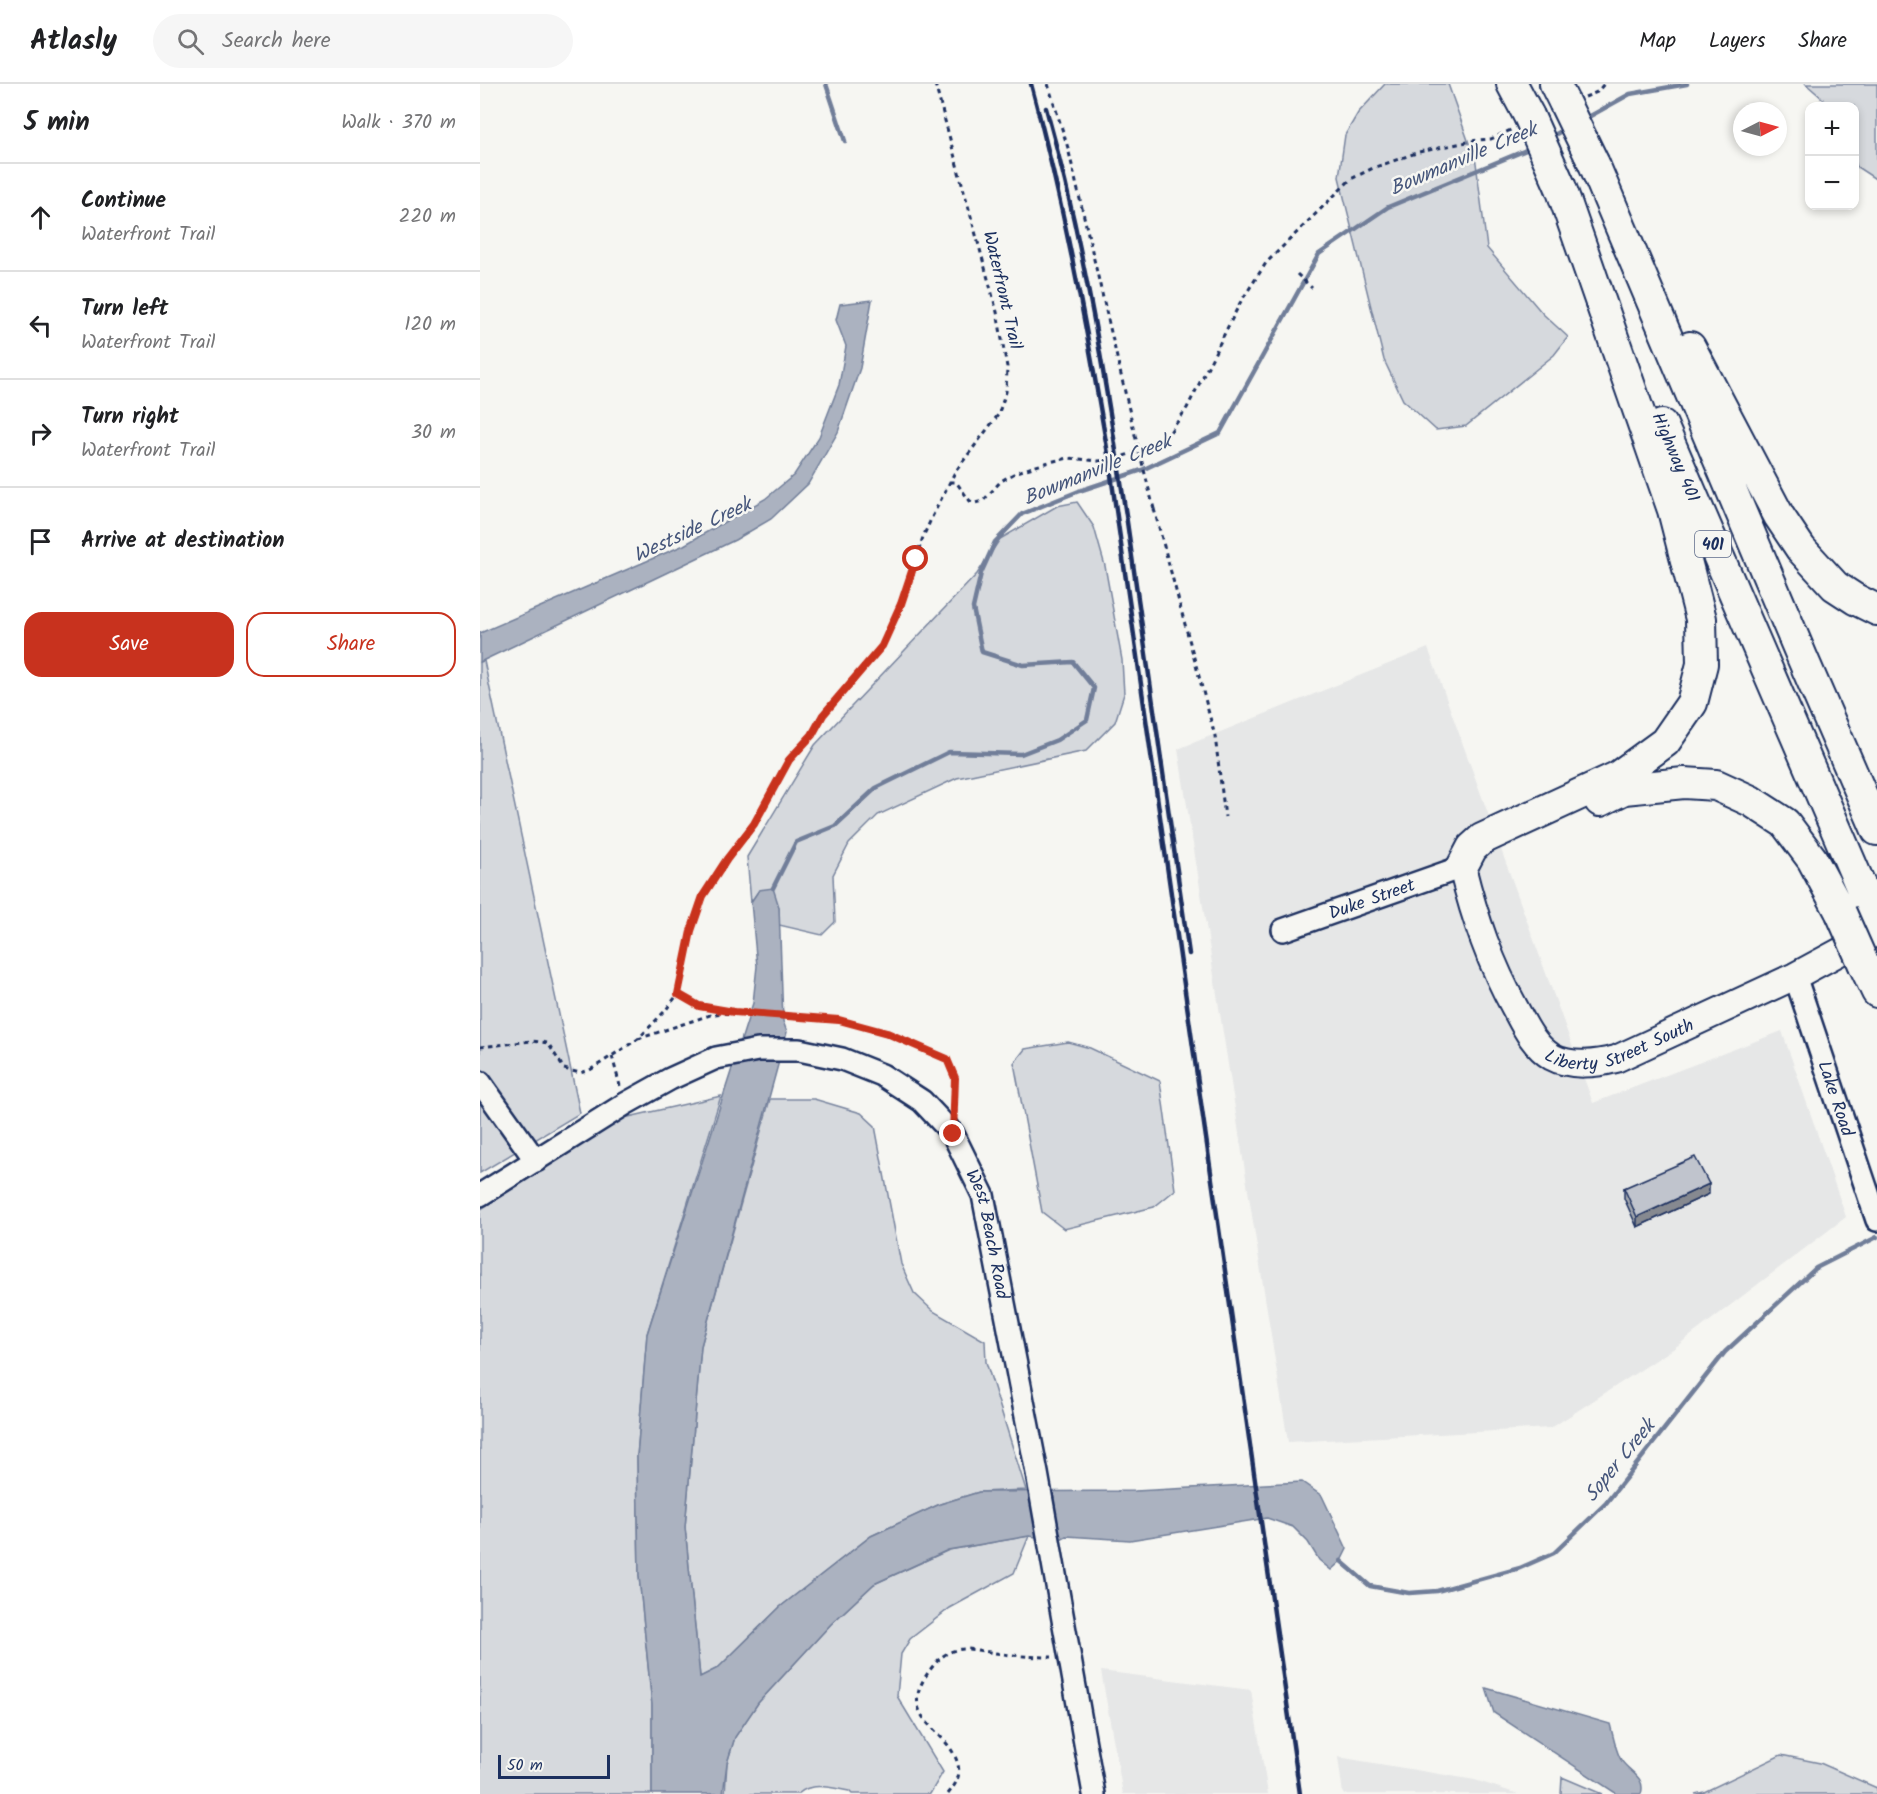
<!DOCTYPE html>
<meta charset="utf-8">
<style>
:root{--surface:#fff;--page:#f6f6f6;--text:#202124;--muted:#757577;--line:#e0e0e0;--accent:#c8321e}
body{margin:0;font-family:Kalam,sans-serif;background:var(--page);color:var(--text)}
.controls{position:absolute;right:18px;top:18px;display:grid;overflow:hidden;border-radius:12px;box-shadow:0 3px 9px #0003}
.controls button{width:54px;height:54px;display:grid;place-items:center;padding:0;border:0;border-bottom:2px solid var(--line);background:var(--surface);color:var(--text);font:30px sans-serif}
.compass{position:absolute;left:1253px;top:18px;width:54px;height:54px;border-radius:50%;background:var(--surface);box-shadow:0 3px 9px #0003;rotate:84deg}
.scale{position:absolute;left:18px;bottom:15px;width:112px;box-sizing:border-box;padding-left:6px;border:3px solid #1b2f5e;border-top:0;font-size:16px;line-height:21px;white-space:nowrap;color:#1b2f5e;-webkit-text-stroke:4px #f6f6f2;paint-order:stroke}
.stop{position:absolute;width:18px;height:18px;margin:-14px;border:4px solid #c8321e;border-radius:50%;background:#fff}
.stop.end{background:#c8321e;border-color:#fff;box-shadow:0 2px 6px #0008}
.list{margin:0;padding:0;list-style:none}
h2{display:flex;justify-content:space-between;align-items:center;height:78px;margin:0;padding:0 24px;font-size:26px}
h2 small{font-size:20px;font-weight:400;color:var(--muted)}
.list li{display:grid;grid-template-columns:39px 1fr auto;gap:18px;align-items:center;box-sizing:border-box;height:108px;padding:0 24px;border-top:2px solid var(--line)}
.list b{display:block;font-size:22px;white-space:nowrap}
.list p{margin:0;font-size:20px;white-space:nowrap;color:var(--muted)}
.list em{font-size:20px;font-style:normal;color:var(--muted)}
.actions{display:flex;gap:12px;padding:18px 24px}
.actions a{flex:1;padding:14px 0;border:2px solid var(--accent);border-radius:18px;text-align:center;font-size:21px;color:var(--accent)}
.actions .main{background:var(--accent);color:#fff}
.icon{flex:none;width:33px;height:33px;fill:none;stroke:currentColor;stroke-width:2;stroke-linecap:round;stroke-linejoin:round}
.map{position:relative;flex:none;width:1397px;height:1710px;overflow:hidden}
header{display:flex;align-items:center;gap:36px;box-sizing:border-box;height:84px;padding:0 30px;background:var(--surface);border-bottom:2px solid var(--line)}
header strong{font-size:28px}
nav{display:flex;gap:33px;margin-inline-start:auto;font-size:21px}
.search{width:420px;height:54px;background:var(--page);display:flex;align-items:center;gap:15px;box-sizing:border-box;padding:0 21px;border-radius:33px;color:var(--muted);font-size:22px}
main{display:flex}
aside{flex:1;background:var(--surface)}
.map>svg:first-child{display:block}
.built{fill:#e6e7e7}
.green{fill:#d6d9dd;stroke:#78849e;stroke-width:1.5}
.water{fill:#abb2c0;stroke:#717e99;stroke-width:1.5}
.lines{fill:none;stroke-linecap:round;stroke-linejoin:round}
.stream{stroke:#717e99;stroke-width:4.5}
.minor-casing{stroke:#1b2f5e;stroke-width:26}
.major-casing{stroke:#1b2f5e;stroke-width:30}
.highway-casing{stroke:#1b2f5e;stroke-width:34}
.path{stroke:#1b2f5e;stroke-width:3;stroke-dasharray:4.5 4.5;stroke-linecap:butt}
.minor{stroke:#f6f6f2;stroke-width:21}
.major{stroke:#f6f6f2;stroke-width:26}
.highway{stroke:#f6f6f2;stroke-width:30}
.rail{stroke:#1b2f5e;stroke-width:4.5}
.highway-bridge-casing{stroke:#1b2f5e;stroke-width:34;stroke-linecap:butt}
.path-bridge{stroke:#1b2f5e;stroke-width:3;stroke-dasharray:4.5 4.5;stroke-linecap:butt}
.highway-bridge{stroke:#f6f6f2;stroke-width:30}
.wall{fill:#a5a9b0;stroke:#1b2f5e;stroke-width:1.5}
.shaded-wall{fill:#868990;stroke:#1b2f5e;stroke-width:1.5}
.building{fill:#c0c4cd;stroke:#1b2f5e;stroke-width:1.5}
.route{stroke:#c8321e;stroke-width:8}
.labels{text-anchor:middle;stroke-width:5;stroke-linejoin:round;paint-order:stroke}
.shield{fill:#f6f6f2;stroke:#5d6b8a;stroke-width:1.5}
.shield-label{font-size:16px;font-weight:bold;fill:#1b2f5e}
.street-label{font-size:18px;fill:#1b2f5e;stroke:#f6f6f2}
.water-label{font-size:20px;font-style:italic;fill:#46567b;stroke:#f6f6f2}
</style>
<header>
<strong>Atlasly</strong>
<div class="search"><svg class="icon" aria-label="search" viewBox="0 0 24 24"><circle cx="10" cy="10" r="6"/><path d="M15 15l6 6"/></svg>Search here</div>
<nav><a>Map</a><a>Layers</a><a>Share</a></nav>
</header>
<main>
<aside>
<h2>5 min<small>Walk · 370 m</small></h2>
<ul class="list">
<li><svg class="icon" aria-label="ahead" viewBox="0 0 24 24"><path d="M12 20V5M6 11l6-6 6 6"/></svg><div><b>Continue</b><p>Waterfront Trail</p></div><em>220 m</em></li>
<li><svg class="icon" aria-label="left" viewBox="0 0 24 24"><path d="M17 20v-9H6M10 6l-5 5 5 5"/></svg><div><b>Turn left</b><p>Waterfront Trail</p></div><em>120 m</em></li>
<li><svg class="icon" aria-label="right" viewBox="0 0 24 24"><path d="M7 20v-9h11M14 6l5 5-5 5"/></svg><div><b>Turn right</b><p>Waterfront Trail</p></div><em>30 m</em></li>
<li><svg class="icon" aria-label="arrive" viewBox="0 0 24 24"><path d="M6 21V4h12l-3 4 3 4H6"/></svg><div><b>Arrive at destination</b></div></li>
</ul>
<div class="actions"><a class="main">Save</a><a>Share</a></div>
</aside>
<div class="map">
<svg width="1397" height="1710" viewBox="0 0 1397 1710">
<rect width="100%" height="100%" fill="#f6f6f2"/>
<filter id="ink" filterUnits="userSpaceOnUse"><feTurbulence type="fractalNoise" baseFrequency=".0167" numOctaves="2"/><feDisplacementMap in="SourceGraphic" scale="12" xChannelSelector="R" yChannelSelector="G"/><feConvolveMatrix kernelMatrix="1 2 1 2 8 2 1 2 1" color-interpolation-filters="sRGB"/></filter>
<g filter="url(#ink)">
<!-- built -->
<path class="built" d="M948,564L1113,1019L1302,947L1366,1133L1193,1265L1071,1344L808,1358L698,665Z
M621,1587L771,1606L788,1710H643Z
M858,1673L995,1696L1038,1710H863Z"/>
<!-- green -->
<path class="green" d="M905,0H968L996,79L1007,164L1063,230L1088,253L1074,271L986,342L956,346L923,316L904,276L859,93L865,51L878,29Z
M1326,0H1397V96L1377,83L1375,77L1374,22H1347L1343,15Z
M597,418L614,443L625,482L642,576L644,610L635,638L606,667L477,694L398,731L369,760L353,791L355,838L342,851L299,841V823L279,806L271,818L267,773L335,661L497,490L520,455L577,422Z
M4,577L100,1029L0,1089V578Z
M588,958L610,964L680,997L695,1106L674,1123L584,1145L562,1128L534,979L545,965Z
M241,1012L167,1250L157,1373L159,1492L172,1621V1710H0V1126L131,1037Z
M290,1015H334L381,1029L395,1042L421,1180L434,1209L453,1227L505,1257L506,1278L546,1406L499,1408L460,1420L391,1452L300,1523L238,1584L220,1593L205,1443L221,1262Z
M549,1452L534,1489L470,1524L430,1555L421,1570L417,1612L463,1688L450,1710H372L369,1707C353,1704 331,1697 318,1710H245L247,1679L255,1653L278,1619L351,1540L394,1500L469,1466Z
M1301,1671L1340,1679L1397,1704V1710H1215L1224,1708Z
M1082,1693L1122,1710H1081Z"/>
<!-- water -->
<path class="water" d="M392,216L380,284L358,348L328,400L291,435L255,456L0,578V549L204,461L285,415L314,391L339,353L359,301L366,262L356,236L360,220Z
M293,804L299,823L303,937L307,948L221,1262L205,1443L220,1593L238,1584L300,1523L391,1452L460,1420L499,1408L655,1407L822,1398L842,1412L867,1465L861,1477L851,1486L839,1476L828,1458L813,1443L787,1434L650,1456L586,1452L579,1456L549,1452L468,1466L394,1500L351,1540L278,1619L255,1653L247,1679L243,1710H172V1621L159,1492L157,1373L167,1250L273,919L277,882L271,818L279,806Z
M1006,1604L1130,1640C1133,1651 1135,1664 1140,1674C1146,1687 1167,1692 1161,1710H1137L1014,1629Z"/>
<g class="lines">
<!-- stream -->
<path class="stream" d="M346,0L365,57
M1103,36L1150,10L1207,0
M1069,54L1085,45
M293,804L316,758L355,742L396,704L469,668L541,670L577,656L607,636L614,604L593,578L543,581L502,568L493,524L501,489L515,458L542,430L599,407L662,386L740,349L839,170L908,123L1051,64
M861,1477L890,1502L929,1509L957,1507L1040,1484L1074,1469L1126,1419L1245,1268L1336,1184L1397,1153"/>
<defs>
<g id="minor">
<path id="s1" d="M803,846L982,783"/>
<path id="s2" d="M1315,892L1397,1136"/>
<path d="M0,998L56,1077"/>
<path id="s3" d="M0,1111L145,1020L190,995L236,974L278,966H319L362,975L402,991L442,1017L473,1050L503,1111L557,1389L614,1710"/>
</g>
<g id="major">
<path id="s4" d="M982,783C995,835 1010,879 1036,926C1045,943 1054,962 1072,973C1090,983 1117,980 1136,975L1315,892L1391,851"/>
</g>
<path id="highway" d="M1032,0L1049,32
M1075,0L1084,18
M1114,80L1322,573L1397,746
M1210,263L1299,432L1321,465L1355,502L1375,515L1397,526
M1182,341L1387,817L1397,847
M1120,717L1144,705L1204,699L1236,701L1271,717L1305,739L1332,775L1361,829
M982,783L992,764L1002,755L1137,693L1185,658L1212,619L1222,580L1221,535L1193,426L1081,104
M1384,881L1397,908"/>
</defs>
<!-- minor casing -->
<use href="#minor" class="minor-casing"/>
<!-- major casing -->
<use href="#major" class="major-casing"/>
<!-- highway casing -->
<use href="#highway" class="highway-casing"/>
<!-- path -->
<path class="path" d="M568,0L588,64L655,351
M1105,13L1117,8L1124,0
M817,190L832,204
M470,398H476L490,417L495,419L503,417L521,397L537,388L569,378L589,374L618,377L631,376L675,362L688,351L707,324L760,219L786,179L871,95L893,84L939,68L997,56L1011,55L1033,45
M674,425L735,652L745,733
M198,910L219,922L254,928L359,936L407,949L467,975L475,994V1028
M158,955L233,930L249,929
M0,963L52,957L68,959L84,985L100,989L110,986L158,955L185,927L198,910L211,847L223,812L247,775L274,740L309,676L332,651L343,631L402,562L421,520L443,453L452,433L475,388L518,331L526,308L527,283L517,228L455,0
M132,972L140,1002
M468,1710C475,1701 481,1693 478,1681C469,1642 410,1636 453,1582C467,1564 482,1563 503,1567C526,1571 548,1573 572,1573"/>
<!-- minor -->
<use href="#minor" class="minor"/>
<!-- major -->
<use href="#major" class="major"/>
<!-- highway -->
<use href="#highway" class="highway"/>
<!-- rail -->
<path class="rail" d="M551,0C584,122 607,245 628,370L820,1710
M566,24C604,160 626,299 647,438C668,582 688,726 709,870"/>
<defs>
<path id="highway-bridge" d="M1084,18L1114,80
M1049,32L1081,104
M1361,829L1384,881"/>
</defs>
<!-- highway-bridge casing -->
<use href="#highway-bridge" class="highway-bridge-casing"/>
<!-- path-bridge -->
<path class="path-bridge" d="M655,351L674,425"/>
<!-- highway-bridge -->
<use href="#highway-bridge" class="highway-bridge"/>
</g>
<!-- wall -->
<path class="wall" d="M1144,1104L1229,1110L1157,1143L1144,1114Z"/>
<!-- shaded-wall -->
<path class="shaded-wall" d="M1229,1100V1110L1157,1143V1133Z"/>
<!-- building -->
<path class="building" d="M1215,1073L1229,1100L1157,1133L1144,1104Z"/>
</g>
<g class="lines" filter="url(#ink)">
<!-- route -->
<path class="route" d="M436,475L421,520L402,562L343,631L332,651L309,676L274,740L247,775L223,812L211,847L198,910L219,922L254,928L359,936L407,949L467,975L475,994L473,1050"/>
</g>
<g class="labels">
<!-- shield labels -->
<rect class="shield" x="1215" y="447" width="36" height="26" rx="4.5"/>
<g class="shield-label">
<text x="1233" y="466">401</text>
</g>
<!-- street labels -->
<g class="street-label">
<text transform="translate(523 206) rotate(77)" y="6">Waterfront Trail</text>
<text transform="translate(1196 373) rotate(67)" y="6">Highway 401</text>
<text dy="6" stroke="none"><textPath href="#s1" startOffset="94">Duke Street</textPath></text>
<text dy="6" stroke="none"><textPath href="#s4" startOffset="285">Liberty Street South</textPath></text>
<text dy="6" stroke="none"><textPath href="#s2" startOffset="129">Lake Road</textPath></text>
<text dy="6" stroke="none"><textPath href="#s3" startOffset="644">West Beach Road</textPath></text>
</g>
<!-- water labels -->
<g class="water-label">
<text transform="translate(983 74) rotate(-23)" y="7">Bowmanville Creek</text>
<text transform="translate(617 385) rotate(-22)" y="7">Bowmanville Creek</text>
<text transform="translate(212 445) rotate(-25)" y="7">Westside Creek</text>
<text transform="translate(1139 1376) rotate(-51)" y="7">Soper Creek</text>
</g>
</g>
</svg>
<div class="controls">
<button>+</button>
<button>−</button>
</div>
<svg class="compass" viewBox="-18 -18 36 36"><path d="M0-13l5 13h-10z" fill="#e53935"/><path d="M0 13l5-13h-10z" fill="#757577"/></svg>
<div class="scale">50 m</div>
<div class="stop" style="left:436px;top:475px"></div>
<div class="stop end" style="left:473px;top:1050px"></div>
</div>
</main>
